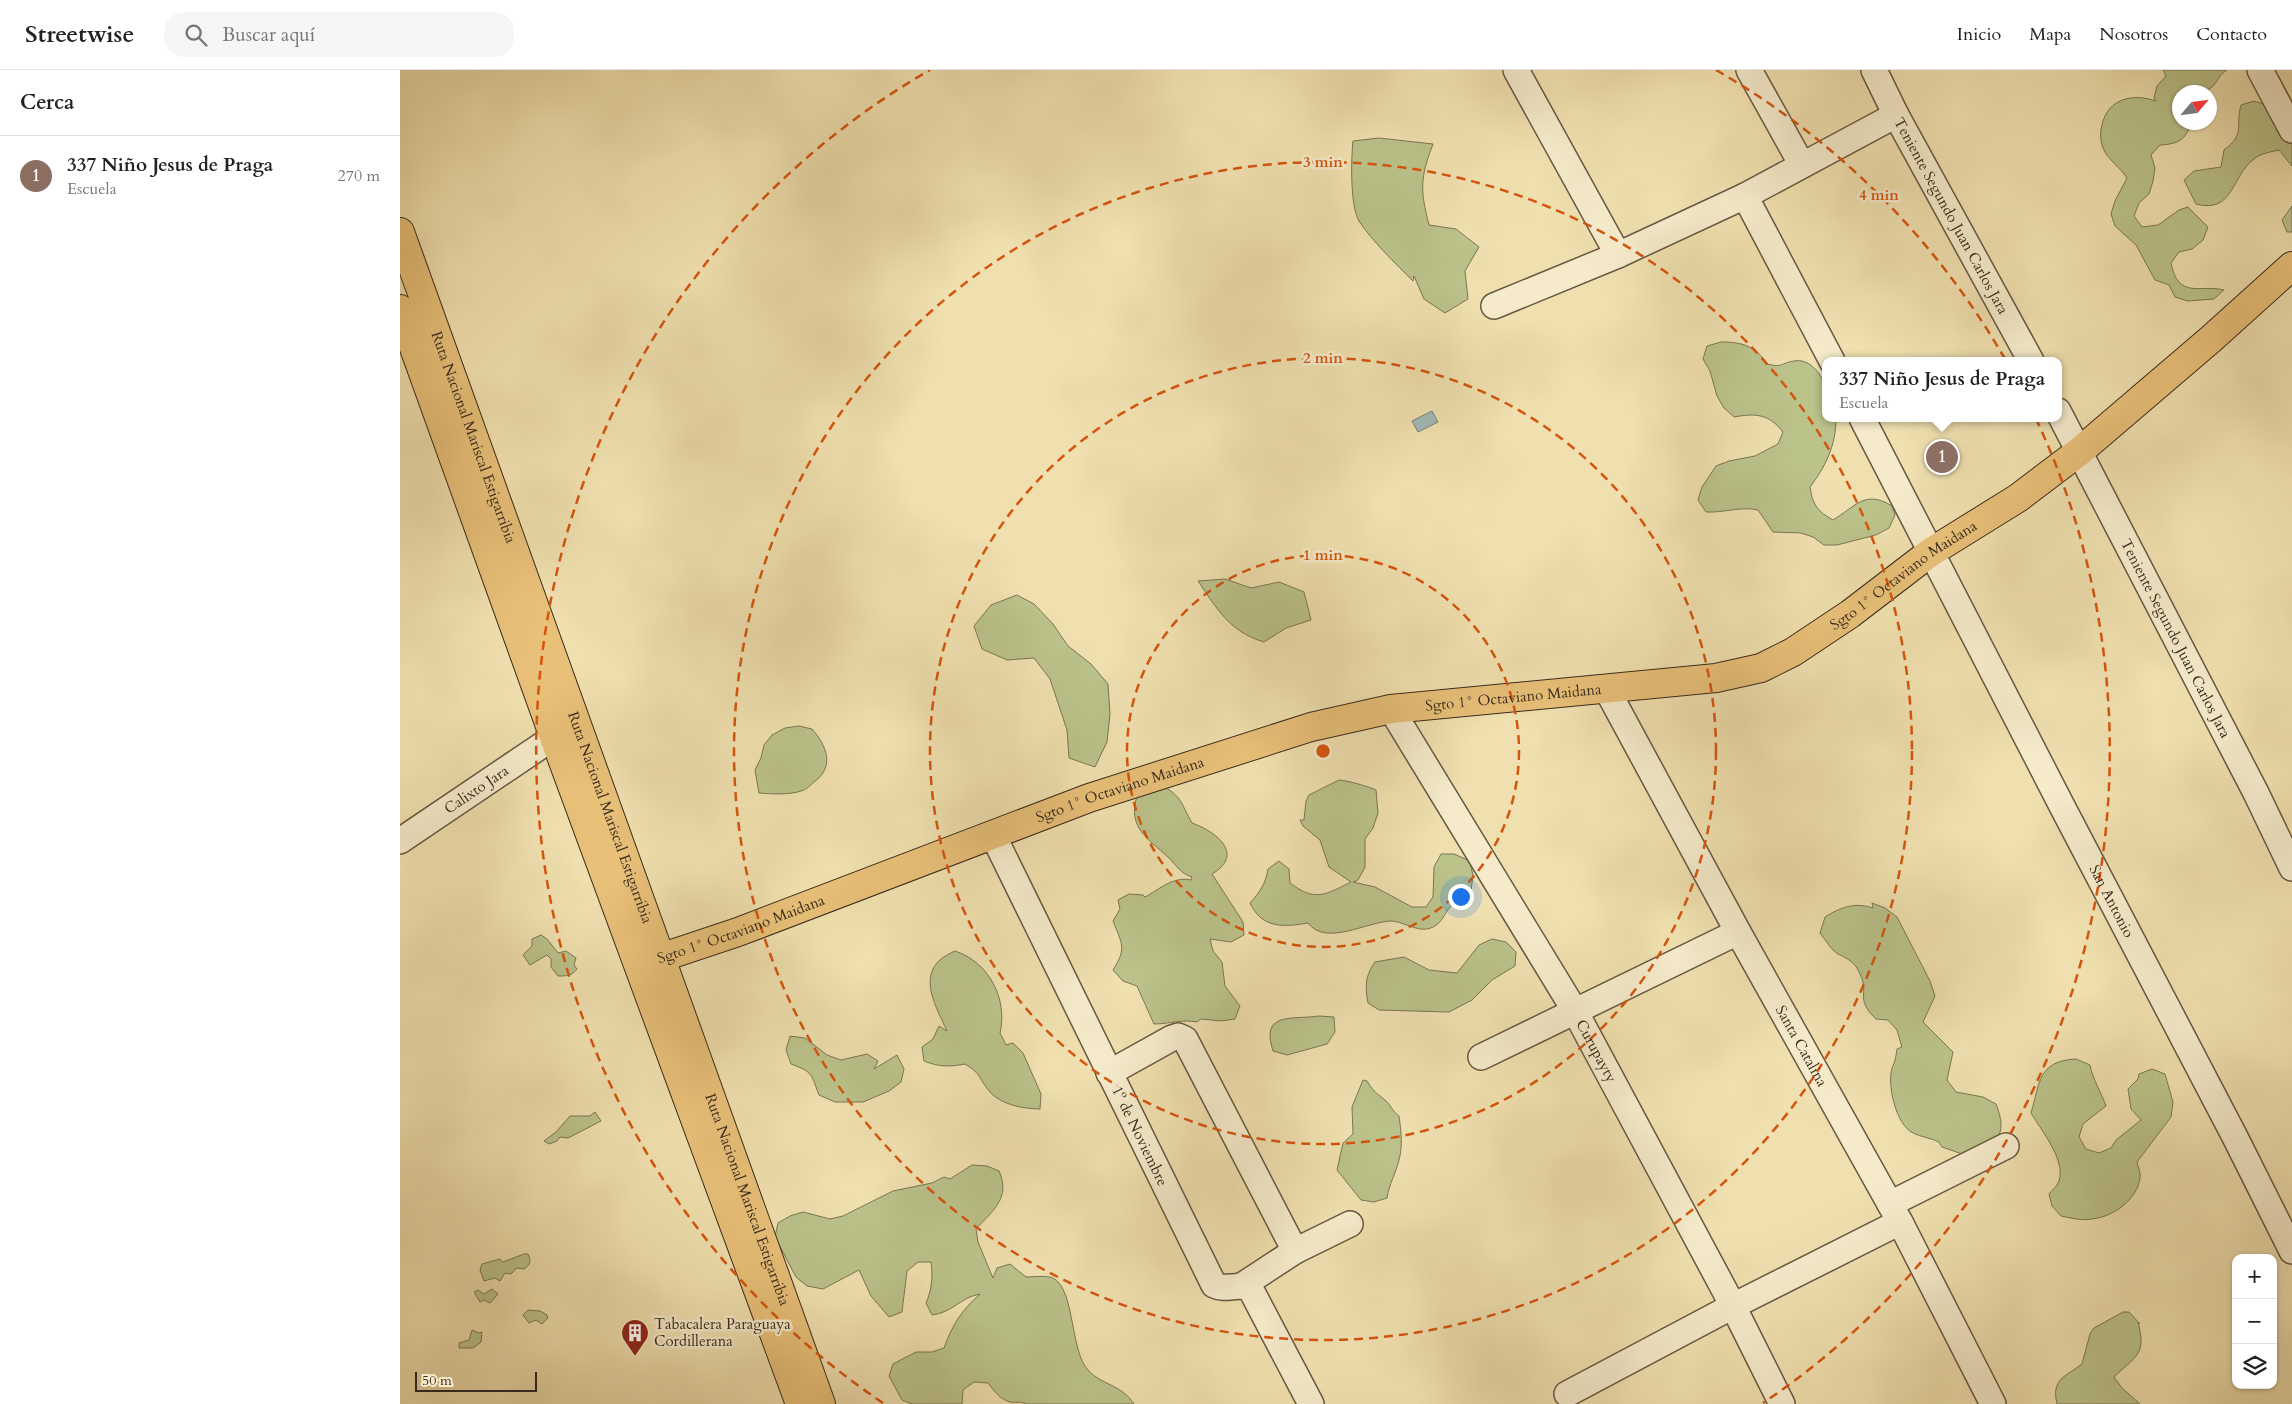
<!DOCTYPE html>
<html lang="es">
<meta charset="utf-8">
<style>
:root{--surface:#fff;--page:#f6f6f6;--text:#222;--muted:#767676;--line:#e0e0e0;--accent:#db2777}
body{margin:0;font-family:Cardo,serif;background:var(--page);color:var(--text)}
.controls{position:absolute;right:15px;bottom:15px;display:grid;overflow:hidden;border-radius:10px;box-shadow:0 1px 4px #0004}
.controls button{width:45px;height:45px;display:grid;place-items:center;padding:0;border:0;border-bottom:1px solid var(--line);background:var(--surface);color:var(--text);font:25px sans-serif}
.compass{position:absolute;left:1772px;top:15px;width:45px;height:45px;border-radius:50%;background:var(--surface);box-shadow:0 1px 4px #0004;rotate:62deg}
.scale{position:absolute;left:15px;bottom:12px;width:122px;box-sizing:border-box;padding-left:5px;border:2px solid #392a1d;border-top:0;font-size:14px;line-height:18px;white-space:nowrap;color:#392a1d;-webkit-text-stroke:4px #f5ebcb;paint-order:stroke}
.you{position:absolute;left:1060px;top:826px;width:18px;height:18px;margin:-12px;border:4px solid #fff;border-radius:50%;background:#1a73e8;box-shadow:0 0 0 8px #1a73e833}
.badge{display:grid;place-items:center;width:32px;height:32px;border-radius:50%;background:var(--accent);color:#fff;font-size:16px;font-weight:700}
.pin{position:absolute;translate:-50% -50%;border:2px solid #fff;box-shadow:0 1px 5px #0006}
.popup{position:absolute;left:1422px;top:287px;width:240px;height:65px;box-sizing:border-box;display:grid;place-content:center;border-radius:10px;background:var(--surface);filter:drop-shadow(0 1px 4px #0005);font-size:16px;white-space:nowrap;color:var(--muted)}
.popup b{font-size:19px;color:var(--text)}
.popup::after{content:'';position:absolute;left:50%;top:100%;margin-left:-10px;border:10px solid transparent;border-top-color:var(--surface)}
.list{margin:0;padding:0;list-style:none}
h2{display:flex;justify-content:space-between;align-items:center;height:65px;margin:0;padding:0 20px;font-size:21px}
h2 small{font-size:16px;font-weight:400;color:var(--muted)}
.list li{display:grid;grid-template-columns:32px 1fr auto;gap:15px;align-items:center;box-sizing:border-box;height:80px;padding:0 20px;border-top:1px solid var(--line)}
.list b{display:block;font-size:19px;white-space:nowrap}
.list p{margin:0;font-size:16px;white-space:nowrap;color:var(--muted)}
.list em{font-size:16px;font-style:normal;color:var(--muted)}
.icon{flex:none;width:28px;height:28px;fill:none;stroke:currentColor;stroke-width:2;stroke-linecap:round;stroke-linejoin:round}
.map{position:relative;flex:none;width:1892px;height:1334px;overflow:hidden}
header{display:flex;align-items:center;gap:30px;box-sizing:border-box;height:70px;padding:0 25px;background:var(--surface);border-bottom:1px solid var(--line)}
header strong{font-size:24px}
nav{display:flex;gap:28px;margin-inline-start:auto;font-size:18px}
.search{width:350px;height:45px;background:var(--page);display:flex;align-items:center;gap:12px;box-sizing:border-box;padding:0 18px;border-radius:20px;color:var(--muted);font-size:19px}
main{display:flex}
aside{flex:1;background:var(--surface)}
.map>svg:first-child{display:block}
.green{fill:#bbc28a;stroke:#7a7654}
.water{fill:#a0bab7;stroke:#778079}
.lines{fill:none;stroke-linecap:round;stroke-linejoin:round}
.minor-casing{stroke:#675842;stroke-width:28}
.major-casing{stroke:#392a1d;stroke-width:30}
.highway-casing{stroke:#392a1d;stroke-width:30}
.minor{stroke:#f5ebcb;stroke-width:25}
.major{stroke:#e8c078;stroke-width:28}
.highway{stroke:#e8c078;stroke-width:28}
.ring{fill:none;stroke:#d6540e;stroke-width:2.5;stroke-dasharray:9 6}
.labels{text-anchor:middle;stroke-width:5;stroke-linejoin:round;paint-order:stroke}
.street-label{font-size:15px;fill:#392a1d;stroke:#f5ebcb}
.poi-label{font-size:15px;fill:#392a1d;stroke:#f5ebcb;text-anchor:start}
.centre{fill:#d6540e;stroke:#f5ebcb;stroke-width:2.5}
.ring-label{font-size:15px;text-anchor:middle;font-weight:bold;fill:#d6540e;stroke:#f5ebcb;stroke-width:5;stroke-linejoin:round;paint-order:stroke}
</style>
<header>
<strong>Streetwise</strong>
<div class="search"><svg class="icon" aria-label="search" viewBox="0 0 24 24"><circle cx="10" cy="10" r="6"/><path d="M15 15l6 6"/></svg>Buscar aquí</div>
<nav><a>Inicio</a><a>Mapa</a><a>Nosotros</a><a>Contacto</a></nav>
</header>
<main>
<aside>
<h2>Cerca<small></small></h2>
<ul class="list">
<li><span class="badge" style="background:#8d6e63">1</span><div><b>337 Niño Jesus de Praga</b><p>Escuela</p></div><em>270 m</em></li>
</ul>
</aside>
<div class="map">
<svg width="1892" height="1334" viewBox="0 0 1892 1334">
<rect width="100%" height="100%" fill="#f0e0af"/>
<filter id="stains"><feTurbulence type="fractalNoise" baseFrequency=".004" numOctaves="4"/><feColorMatrix values="0 0 0 0 .2 0 0 0 0 .09 0 0 0 0 .02 0 0 0 .5 -.17"/></filter>
<radialGradient id="worn" r=".72"><stop offset=".6" stop-color="#630" stop-opacity="0"/><stop offset="1" stop-color="#630" stop-opacity=".3"/></radialGradient>
<!-- green -->
<path class="green" d="M1763,0H1827C1819,5 1819,9 1814,15C1806,25 1791,22 1780,22V52L1791,53C1786,70 1778,74 1760,75L1751,85L1755,98L1753,111L1749,124L1739,133L1734,146L1742,157L1758,155L1779,140L1788,137L1808,157L1803,170L1792,179L1779,182L1771,193C1778,230 1800,214 1824,220L1814,229L1788,231L1775,227L1769,215L1755,210L1736,175L1715,156L1711,144L1715,131L1727,108C1720,97 1708,90 1703,78C1700,70 1700,63 1702,55C1708,28 1733,23 1756,31L1754,28L1757,16L1766,6Z
M1854,31L1867,35L1880,60L1892,74V96L1879,80C1871,82 1861,83 1854,89C1831,106 1834,144 1796,134L1784,110L1794,101L1821,97L1824,80C1846,64 1835,56 1841,35Z
M979,68L1033,74C1020,108 1020,120 1029,155L1056,159L1079,177L1065,201L1068,229L1045,243L1024,229L1014,206L1013,211C996,194 972,171 959,151C950,135 951,90 953,71Z
M1892,136V162H1887L1882,150Z
M1321,272C1342,272 1356,276 1367,294C1384,298 1380,293 1394,291C1409,288 1421,303 1425,316C1428,325 1426,339 1426,348H1436C1436,375 1426,396 1410,417C1412,434 1418,442 1433,450C1455,437 1465,419 1492,436L1495,445L1489,458L1476,465L1437,475H1424L1413,467L1401,463L1373,462L1358,440C1341,436 1324,443 1306,442L1298,430L1302,417L1316,396L1329,391L1355,386L1378,374L1383,362C1369,344 1356,343 1334,347L1324,338L1317,326L1310,301L1303,289L1307,276Z
M825,509L851,518L879,512L904,522L911,550L886,558L864,572C830,562 817,539 798,511Z
M617,525L634,534L653,554L668,576L691,594L708,614L710,644L707,672L695,697L669,688L667,660L650,609L634,588L607,590L582,579L574,556L591,535Z
M399,656L412,659C427,676 435,697 414,712C411,715 406,720 401,721C390,725 370,724 359,723L355,700L361,688L364,675L372,665L385,658Z
M939,710C946,710 970,717 976,720L978,743L973,758L965,769V797L958,810L953,812L975,817L1012,837H1026L1033,827L1034,797L1041,784H1054L1070,791L1073,806L1071,820C1064,825 1056,830 1050,837C1044,844 1042,853 1033,857C1020,864 1005,852 992,851C968,851 926,877 908,853C884,857 862,859 850,833C860,822 866,813 868,799L879,791L889,799L890,813C915,832 925,825 951,812L929,797L920,770L903,756L900,750H904L906,731L909,725Z
M760,715C782,725 781,734 792,753C815,761 846,784 812,804L843,852L844,865L831,872L810,869L813,881L822,892L825,916L840,936L835,949L821,951L801,949L797,952C782,949 769,954 754,954L737,916L723,911L713,900C727,878 722,874 713,851L720,839L718,830L729,824L743,825L745,827C760,819 773,806 791,810L792,807C781,804 776,795 768,787C748,769 727,757 737,726Z
M1472,833L1485,838L1497,847L1530,911L1535,926L1523,952L1553,982L1547,1010L1556,1022L1583,1027L1596,1034C1609,1067 1596,1073 1568,1086L1542,1077L1539,1072C1531,1068 1521,1067 1513,1063C1496,1055 1487,1015 1492,998C1495,992 1496,987 1497,979L1502,977L1497,960L1488,950L1476,949C1454,928 1470,924 1460,904C1456,893 1447,888 1438,884C1431,880 1425,869 1420,863L1425,847C1441,837 1455,832 1473,838Z
M141,865L147,869L158,883L166,881L176,888L174,895L177,899C172,906 166,906 158,906L151,897V889L147,885L130,895L123,885L132,876V869Z
M1092,869L1106,872L1116,882L1115,896L1092,910L1072,930L1049,942L979,940L968,933C965,916 965,906 975,892L1004,887L1029,900L1057,903L1079,875Z
M555,881C589,892 608,929 600,963L606,975L613,973L623,983L641,1024L640,1039C625,1039 602,1035 591,1023C579,1010 582,1004 565,994C549,997 539,997 524,991L522,977L533,969L539,956L547,961C533,931 514,898 555,881Z
M919,946L934,947L935,962L927,974L887,985L873,981C860,941 892,950 919,946Z
M390,966L405,968L427,985L441,990L467,984L478,991L474,999L497,985L504,999L501,1012L489,1021L463,1032H435L419,1025C411,1004 413,1002 391,994L386,980Z
M1676,989L1690,995C1693,1010 1701,1022 1706,1036L1683,1054L1679,1067L1686,1079L1699,1083L1711,1078L1716,1070L1741,1050L1731,1039L1728,1019L1738,1009L1739,1004L1752,999L1765,1004L1773,1032L1771,1047L1737,1092C1738,1097 1741,1103 1740,1108C1737,1130 1713,1147 1692,1149C1682,1151 1671,1148 1661,1146L1652,1136L1649,1124C1651,1121 1655,1118 1657,1115C1670,1095 1641,1060 1631,1043C1640,1014 1637,991 1676,989Z
M963,1010L967,1011C975,1024 976,1022 986,1031C991,1035 992,1041 999,1046C1001,1060 1003,1076 999,1090C996,1103 989,1114 987,1128L974,1132L961,1130L937,1100L943,1073L953,1064L952,1037Z
M195,1042L201,1051L168,1068L160,1067L157,1071L149,1074L144,1071L156,1062L170,1046H190Z
M572,1095L587,1096L599,1101C611,1128 593,1140 576,1159L578,1172L593,1208L597,1198L610,1194L626,1207C634,1207 645,1205 653,1208C675,1219 670,1281 688,1300C701,1315 721,1314 734,1334H626C620,1331 616,1333 610,1332C601,1330 593,1320 588,1313L574,1312L563,1320L562,1334H512L502,1330L489,1306L493,1294L516,1282H532L544,1278C553,1254 561,1241 580,1224C559,1228 554,1242 532,1245L526,1233C532,1219 533,1207 531,1192H518L507,1201L502,1242L489,1247L471,1226L459,1200L423,1219L407,1216L396,1207L375,1167L378,1153L390,1146L403,1142L430,1149L443,1146L493,1121L532,1113L544,1107L550,1109Z
M124,1184H128C131,1191 131,1194 124,1199L117,1198L111,1204L105,1203L100,1211L95,1208L84,1211L80,1200L82,1194L100,1189L103,1192Z
M92,1219L98,1224L90,1233L84,1230L80,1232L74,1222L78,1220L84,1224Z
M128,1240L140,1241L147,1245L148,1248L142,1254L136,1250L129,1253L123,1245Z
M1723,1242H1729L1740,1254L1738,1252C1747,1286 1735,1286 1714,1307L1722,1318L1740,1334H1657C1651,1309 1665,1307 1682,1294L1690,1264L1694,1258Z
M72,1260L79,1263L82,1262L81,1272L73,1278H59V1273L69,1270Z"/>
<!-- water -->
<path class="water" d="M1032,341L1038,352L1018,362L1012,351Z"/>
<g class="lines">
<defs>
<g id="minor">
<path d="M1116,0L1218,185"/>
<path d="M1349,0L1402,95"/>
<path id="s1" d="M1474,0L1496,45L1631,291"/>
<path d="M1860,0L1892,60"/>
<path d="M1345,126L1432,291"/>
<path d="M1094,236L1218,185L1345,126L1496,45"/>
<path id="s2" d="M1658,341L1856,723L1892,798"/>
<path id="s3" d="M1462,348L1663,738L1835,1067L1892,1181"/>
<path id="s4" d="M1206,618L1338,862L1500,1152L1593,1334"/>
<path id="s5" d="M991,639L1175,941L1333,1236L1382,1334"/>
<path d="M593,765L814,1215C826,1221 837,1213 850,1218L911,1334"/>
<path id="s6" d="M0,771L154,667"/>
<path d="M1081,987L1338,862"/>
<path d="M709,1003L772,968L778,966L785,969L895,1181"/>
<path d="M1490,1134L1606,1076"/>
<path d="M843,1215L895,1181L950,1154"/>
<path d="M1167,1324L1333,1236L1500,1152"/>
</g>
<g id="major">
<path id="s7" d="M239,895L338,862L689,728L911,657L991,639L1316,608L1361,598L1393,582L1450,544L1531,482L1618,428L1680,381L1811,269L1892,196"/>
</g>
<g id="highway">
<path id="s8" d="M0,162L421,1334"/>
<path d="M0,239L154,667L400,1334"/>
</g>
</defs>
<!-- minor casing -->
<use href="#minor" class="minor-casing"/>
<!-- major casing -->
<use href="#major" class="major-casing"/>
<!-- highway casing -->
<use href="#highway" class="highway-casing"/>
<!-- minor -->
<use href="#minor" class="minor"/>
<!-- major -->
<use href="#major" class="major"/>
<!-- highway -->
<use href="#highway" class="highway"/>
</g>
<!-- distance rings -->
<g class="ring">
<circle cx="923" cy="681" r="196"/>
<circle cx="923" cy="681" r="393"/>
<circle cx="923" cy="681" r="589"/>
<path d="M483 1333A786 786 0 0 1 530 0M1316 0A786 786 0 0 1 1363 1333"/>
</g>
<!-- icons -->
<defs>
<symbol id="building-pin" viewBox="-11 -11 22 30"><path d="M0 17L-7.5 6A9.5 9.5 0 1 1 7.5 6Z" fill="#8f2418" stroke="#f5ebcb"/><path d="M-4-6H4V6H1V3H-1V6H-4ZM-2.5-4.3h1.7v1.8h-1.7ZM.8-4.3h1.7v1.8H.8ZM-2.5-1h1.7V.8h-1.7ZM.8-1h1.7V.8H.8Z" fill="#fff"/></symbol>
</defs>
<g fill-rule="evenodd">
<use href="#building-pin" x="219" y="1247" width="32" height="43"/>
</g>
<g class="labels">
<!-- street labels -->
<g class="street-label">
<text dy="5" stroke="none"><textPath href="#s1" startOffset="165">Teniente Segundo Juan Carlos Jara</textPath></text>
<text dy="5" stroke="none"><textPath href="#s8" startOffset="218">Ruta Nacional Mariscal Estigarribia</textPath></text>
<text dy="5" stroke="none"><textPath href="#s7" startOffset="1338">Sgto 1° Octaviano Maidana</textPath></text>
<text dy="5" stroke="none"><textPath href="#s2" startOffset="256">Teniente Segundo Juan Carlos Jara</textPath></text>
<text dy="5" stroke="none"><textPath href="#s7" startOffset="918">Sgto 1° Octaviano Maidana</textPath></text>
<text dy="5" stroke="none"><textPath href="#s6" startOffset="92">Calixto Jara</textPath></text>
<text dy="5" stroke="none"><textPath href="#s7" startOffset="512">Sgto 1° Octaviano Maidana</textPath></text>
<text dy="5" stroke="none"><textPath href="#s8" startOffset="622">Ruta Nacional Mariscal Estigarribia</textPath></text>
<text dy="5" stroke="none"><textPath href="#s3" startOffset="544">San Antonio</textPath></text>
<text dy="5" stroke="none"><textPath href="#s7" startOffset="108">Sgto 1° Octaviano Maidana</textPath></text>
<text dy="5" stroke="none"><textPath href="#s4" startOffset="408">Santa Catalina</textPath></text>
<text dy="5" stroke="none"><textPath href="#s5" startOffset="399">Curupayty</textPath></text>
<text transform="translate(740 1066) rotate(64)" y="5">1º de Noviembre</text>
<text dy="5" stroke="none"><textPath href="#s8" startOffset="1028">Ruta Nacional Mariscal Estigarribia</textPath></text>
</g>
<!-- poi labels -->
<g class="poi-label">
<text x="254" y="1259">Tabacalera Paraguaya<tspan x="254" dy="17">Cordillerana</tspan></text>
</g>
</g>
<circle cx="923" cy="681" r="8" class="centre"/>
<g class="ring-label">
<text x="923" y="97">3 min</text>
<text x="1479" y="130">4 min</text>
<text x="923" y="293">2 min</text>
<text x="923" y="490">1 min</text>
</g>
<rect width="100%" height="100%" filter="url(#stains)"/>
<rect width="100%" height="100%" fill="url(#worn)"/>
</svg>
<div class="controls">
<button>+</button>
<button>−</button>
<button><svg class="icon" aria-label="layers" viewBox="0 0 24 24"><path d="M12 4l9 5-9 5-9-5zM3 14l9 5 9-5"/></svg></button>
</div>
<svg class="compass" viewBox="-18 -18 36 36"><path d="M0-13l5 13h-10z" fill="#e53935"/><path d="M0 13l5-13h-10z" fill="#767676"/></svg>
<div class="scale">50 m</div>
<div class="you"></div>
<div class="pin badge" style="left:1542px;top:387px;background:#8d6e63">1</div>
<div class="popup"><b>337 Niño Jesus de Praga</b>Escuela</div>
</div>
</main>
